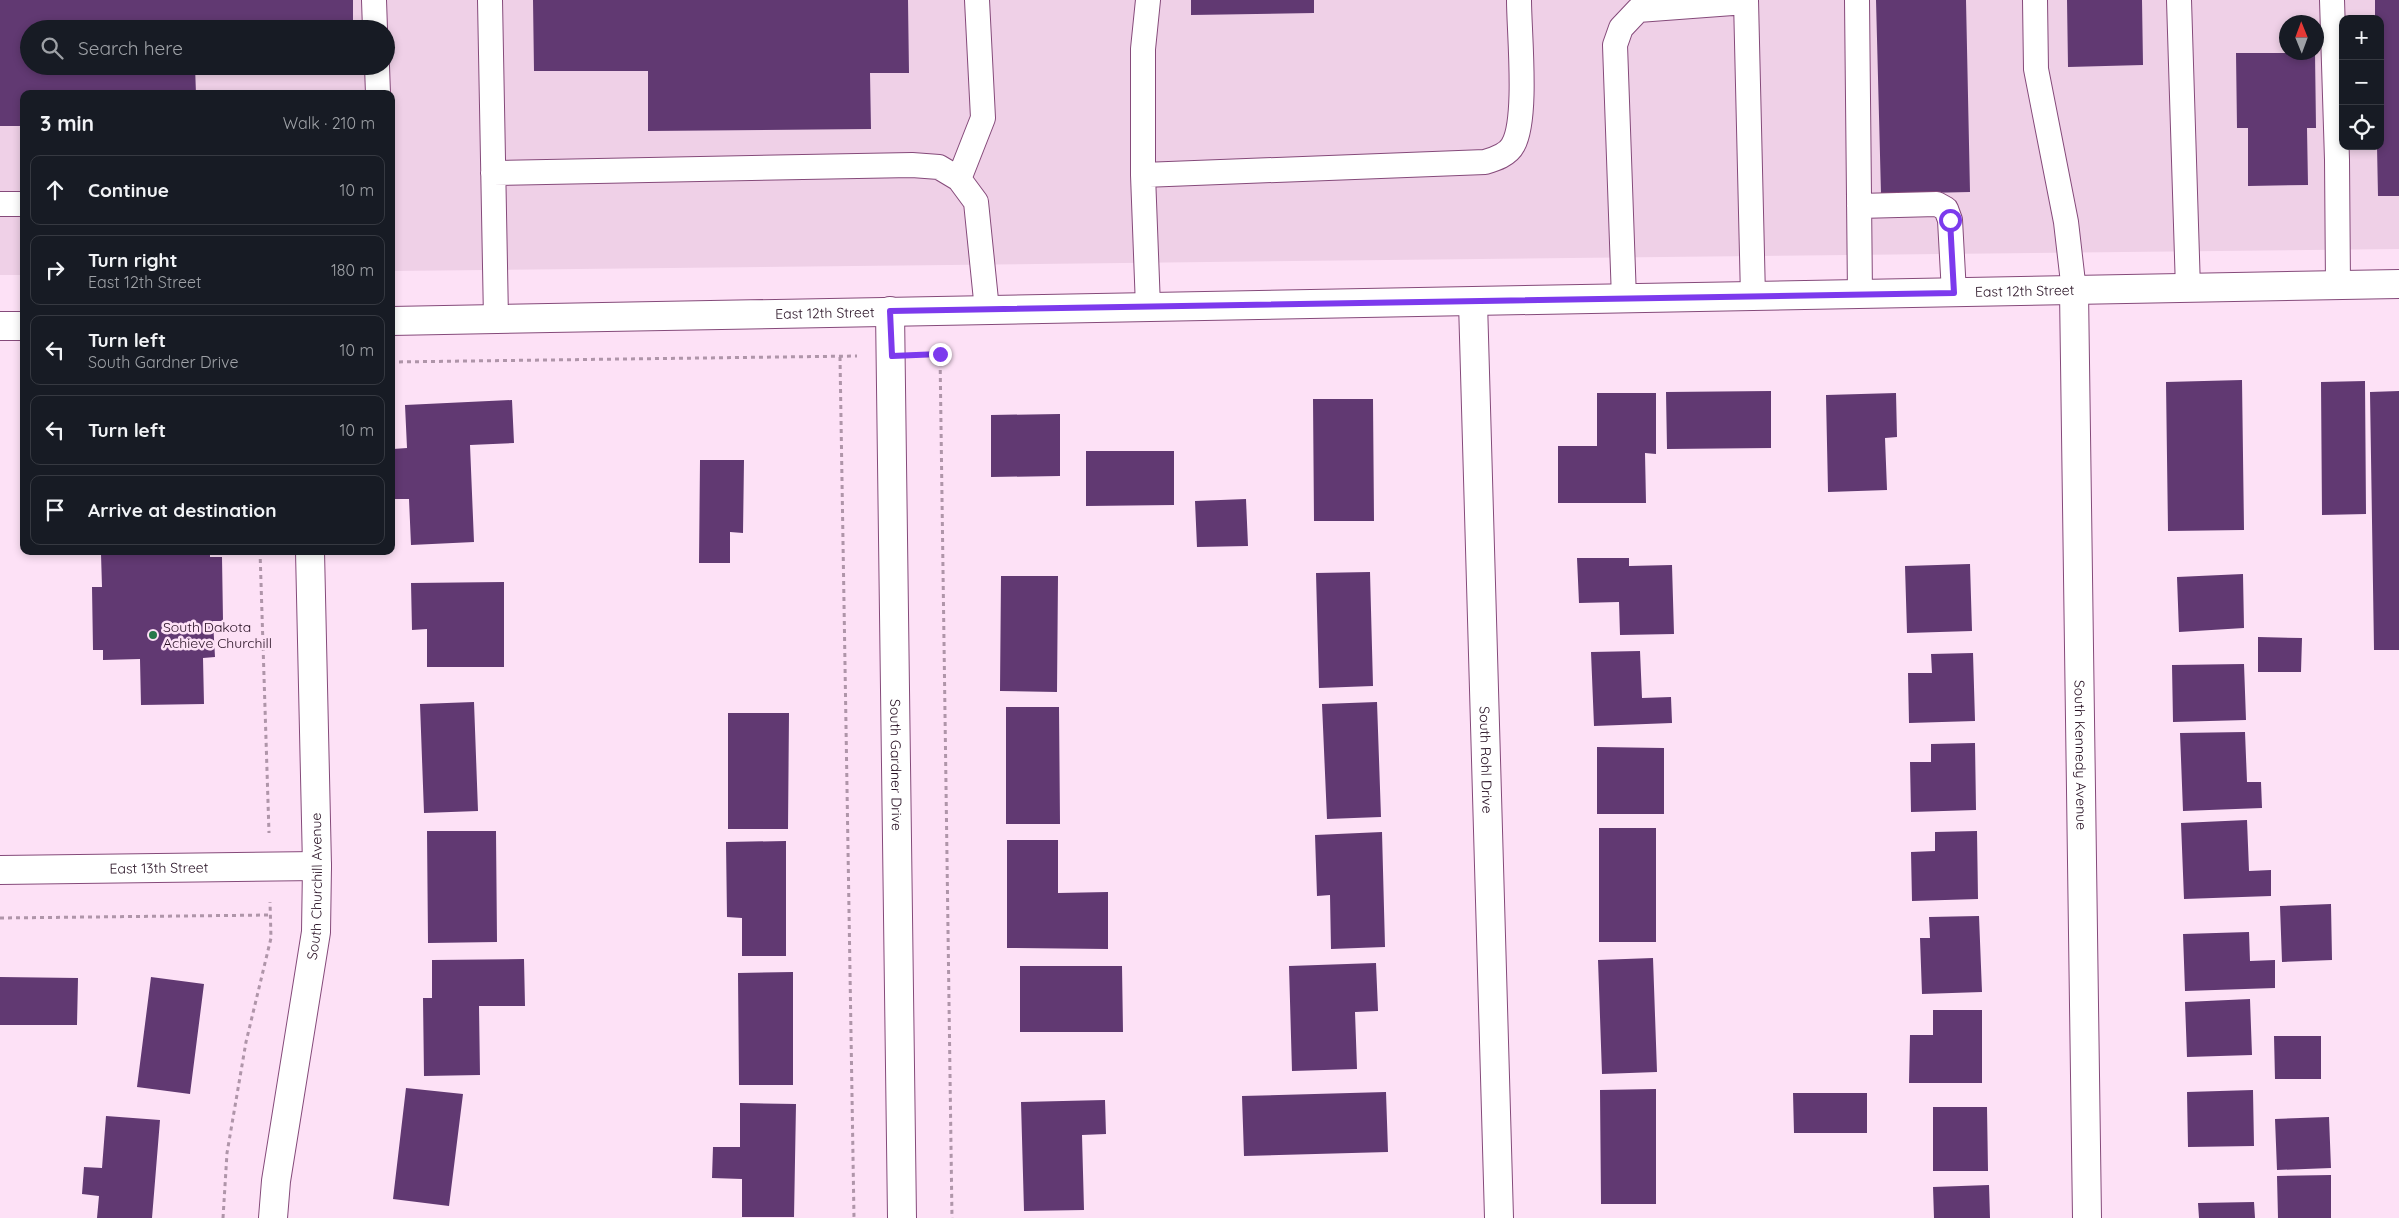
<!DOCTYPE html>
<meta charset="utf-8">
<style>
:root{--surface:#171b24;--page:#20242c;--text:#f1f3f6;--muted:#9ea1a6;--line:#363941}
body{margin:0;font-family:Quicksand,sans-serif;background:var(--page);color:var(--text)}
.controls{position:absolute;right:15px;top:15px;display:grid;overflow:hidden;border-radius:10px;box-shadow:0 2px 8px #0003}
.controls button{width:45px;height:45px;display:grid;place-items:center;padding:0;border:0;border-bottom:1px solid var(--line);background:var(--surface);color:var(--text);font:25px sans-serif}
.compass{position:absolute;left:2279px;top:15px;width:45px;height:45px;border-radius:50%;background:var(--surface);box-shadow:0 2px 8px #0003;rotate:359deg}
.stop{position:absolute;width:15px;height:15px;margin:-11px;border:4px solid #7c3aed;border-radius:50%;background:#fff}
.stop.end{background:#7c3aed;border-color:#fff;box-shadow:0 1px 5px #0008}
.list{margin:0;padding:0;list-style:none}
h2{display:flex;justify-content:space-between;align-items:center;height:65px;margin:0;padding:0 20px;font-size:21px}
h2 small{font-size:16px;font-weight:400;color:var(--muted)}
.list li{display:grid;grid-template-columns:32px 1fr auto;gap:15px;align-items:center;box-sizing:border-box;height:70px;margin:0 10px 10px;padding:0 10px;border:1px solid var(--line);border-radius:10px}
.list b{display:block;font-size:19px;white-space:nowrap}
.list p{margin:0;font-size:16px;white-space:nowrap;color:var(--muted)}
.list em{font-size:16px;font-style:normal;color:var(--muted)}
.icon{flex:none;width:28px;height:28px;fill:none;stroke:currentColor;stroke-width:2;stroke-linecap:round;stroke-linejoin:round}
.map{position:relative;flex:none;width:2399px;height:1218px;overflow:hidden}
.search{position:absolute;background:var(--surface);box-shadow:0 2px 8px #0003;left:20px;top:20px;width:375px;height:55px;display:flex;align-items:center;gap:12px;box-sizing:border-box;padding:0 18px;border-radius:28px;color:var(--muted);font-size:19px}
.panel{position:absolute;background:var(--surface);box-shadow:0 2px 8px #0003;left:20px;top:90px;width:375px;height:465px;border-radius:10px}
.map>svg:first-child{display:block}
.built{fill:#efd0e7;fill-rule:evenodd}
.building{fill:#613972}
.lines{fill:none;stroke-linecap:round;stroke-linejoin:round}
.service-casing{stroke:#854a7a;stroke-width:26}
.minor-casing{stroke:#854a7a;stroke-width:30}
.tertiary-casing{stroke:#854a7a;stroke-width:30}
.path{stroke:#af95a9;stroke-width:3;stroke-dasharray:4 4;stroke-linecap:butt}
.service{stroke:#fff;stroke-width:24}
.minor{stroke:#fff;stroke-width:28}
.tertiary{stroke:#fff;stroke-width:28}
.route{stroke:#7c3aed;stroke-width:6}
.poi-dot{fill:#267849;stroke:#fde1f6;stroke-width:2}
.labels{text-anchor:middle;stroke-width:5;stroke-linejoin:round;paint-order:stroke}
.street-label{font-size:14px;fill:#250e21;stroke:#fde1f6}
.poi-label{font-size:14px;fill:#250e21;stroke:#fde1f6;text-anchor:start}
</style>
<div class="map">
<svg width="2399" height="1218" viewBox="0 0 2399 1218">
<rect width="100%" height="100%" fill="#fde1f6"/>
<!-- built -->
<path class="built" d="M0,0H2399V249L391,271V94H24V275H0ZM2343,19H2380V146H2343ZM2286,22H2316V52H2286ZM29,29H386V66H29Z"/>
<!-- building -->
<path class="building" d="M0,0H353V29H29V66H195L196,94H24V126H0Z
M533,0H908L909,73H870L871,129L648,131V71H534Z
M1191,0H1314V13L1191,15Z
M1876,0H1966L1970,192L1881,194Z
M2067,0H2142L2143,65L2068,67Z
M2375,0H2399V196H2378L2377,146H2380V19H2375Z
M2236,53H2315L2316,128H2307L2308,185L2248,186V128H2237Z
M2242,380L2244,530L2168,531L2166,382Z
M2365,381L2366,514L2322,515L2321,382Z
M1771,391V448L1667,449L1666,392Z
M2399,391V650H2374L2370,392Z
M1597,393H1656V454L1645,453L1646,503H1558V446H1597Z
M1896,393L1897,437L1885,438L1887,490L1828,492L1826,395Z
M1313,399H1373L1374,521H1314Z
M512,400L514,443L470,445L474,542L411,545L409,499H395L393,449L407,448L405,405Z
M1060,414V476L991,477V415Z
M1086,451H1174V505L1086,506Z
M700,460H744L743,533L730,532V563H699Z
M1246,499L1248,546L1197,547L1195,501Z
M78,551H210V557H222L223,621H213L215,657L203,658L204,704L141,705L140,659L103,660V650H93L92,587H102L101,554H78Z
M1577,558H1629V566L1672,565L1674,634L1620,635L1619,602L1579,603Z
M1970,564L1972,631L1907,633L1905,566Z
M1370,572L1373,686L1319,688L1316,573Z
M2243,574L2244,628L2179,632L2177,577Z
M1001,576H1058L1057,692L1000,691Z
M504,582V667H427V629L412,630L411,583Z
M2258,637L2302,638L2301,672H2258Z
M1640,651L1642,698L1671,697L1672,723L1594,726L1591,652Z
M1973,653L1975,721L1909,723L1908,673H1932L1931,654Z
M2244,664L2246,720L2173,722L2172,665Z
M474,702L478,811L424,813L420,704Z
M1377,702L1381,817L1327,819L1322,704Z
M1006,707H1059L1060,824H1006Z
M728,713H789L788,829H728Z
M2245,732L2247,782H2261L2262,808L2183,811L2180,733Z
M1975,743L1976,810L1911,812L1910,762H1931V744Z
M1597,747L1664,748V814H1597Z
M2247,820L2249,871L2271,870V896L2184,899L2181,823Z
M1599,828H1656V942H1599Z
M427,831H496L497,942L428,943Z
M1977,831L1978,899L1912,901L1911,852L1935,851V832Z
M1382,832L1385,947L1331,949L1330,895L1317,896L1315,835Z
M1007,840H1058V893L1108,892V949L1007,948Z
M786,841V956H742V918L727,917L726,842Z
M2331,904L2332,960L2282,962L2280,906Z
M1979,916L1982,992L1922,994L1920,938H1930L1929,917Z
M2249,932L2250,961L2275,960V988L2185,991L2183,934Z
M1653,958L1657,1072L1602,1074L1598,960Z
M524,959L525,1006H479L480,1075L424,1076L423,998H432V960Z
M1376,963L1378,1011L1355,1012L1357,1069L1292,1071L1289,966Z
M1020,966H1122L1123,1032H1020Z
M793,972V1085H739L738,973Z
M0,977L78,978L77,1025H0Z
M151,977L204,984L190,1094L137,1087Z
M2250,999L2252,1055L2187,1057L2185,1002Z
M1933,1010H1982V1083H1909L1910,1035H1933Z
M2274,1036H2321V1079H2275Z
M406,1088L463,1094L449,1206L393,1199Z
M1656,1089V1204H1601L1600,1090Z
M2253,1090L2254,1146L2188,1147L2187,1092Z
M1386,1092L1388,1152L1244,1156L1242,1096Z
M1793,1093H1867V1133H1794Z
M1105,1100L1106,1134L1082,1135L1084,1210L1024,1211L1021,1102Z
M740,1103L796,1104L794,1217H742V1179L712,1178L713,1147H740Z
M1933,1107H1987L1988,1171H1933Z
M106,1116L160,1120L152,1218H97L99,1196L82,1194L84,1167L102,1168Z
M2329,1117L2331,1168L2277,1170L2275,1119Z
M2331,1175V1218H2278L2277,1176Z
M1989,1185L1990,1218H1934L1933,1187Z
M2254,1202L2255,1218H2199L2198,1203Z"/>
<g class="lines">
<defs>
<path id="service" d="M374,0L375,29
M490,0L496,319
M1746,0L1753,297
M1857,0L1860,295
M2035,0L2036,69L2066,222L2074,291
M2179,0L2188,289
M2332,0L2337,160L2338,285
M377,66L378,94
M493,173L912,165L939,167L959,179L976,202L987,310
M1143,175V49L1148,0
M959,179L983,118L977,0
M0,204H24
M1859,206L1937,204L1946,209L1950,220L1954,293
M1624,299L1615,45L1621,28L1638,10L1746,2
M1148,307L1143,175L1485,162C1495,159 1508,155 1513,145C1528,119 1519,32 1519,0"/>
<g id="minor">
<path id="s1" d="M2074,291L2087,1218"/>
<path id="s2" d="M1473,302L1499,1218"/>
<path id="s3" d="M890,311L902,1218"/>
<path id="s4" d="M0,870L317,866"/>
<path id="s5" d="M273,1218L276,1181L316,932L317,866L310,551"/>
</g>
<g id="tertiary">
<path id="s6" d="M391,321L2399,284"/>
<path d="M0,326H24"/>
</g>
</defs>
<!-- service casing -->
<use href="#service" class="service-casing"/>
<!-- minor casing -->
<use href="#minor" class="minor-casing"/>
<!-- tertiary casing -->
<use href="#tertiary" class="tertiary-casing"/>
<!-- path -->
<path class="path" d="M925,354L940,353L952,1218
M840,357L854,1218
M391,362L857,356
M260,551L269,833
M0,918L270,915
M223,1218L227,1153L246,1042L271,938L270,902"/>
<!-- service -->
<use href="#service" class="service"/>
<!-- minor -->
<use href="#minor" class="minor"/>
<!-- tertiary -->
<use href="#tertiary" class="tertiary"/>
</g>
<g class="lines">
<!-- route -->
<path class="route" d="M940,354L892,356L890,311L1954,293L1950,220"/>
</g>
<!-- markers -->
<circle class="poi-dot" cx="153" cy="635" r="5"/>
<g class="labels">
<!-- street labels -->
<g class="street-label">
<text dy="5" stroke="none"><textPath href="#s6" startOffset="1634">East 12th Street</textPath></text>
<text dy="5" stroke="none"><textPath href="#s6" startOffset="434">East 12th Street</textPath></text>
<text dy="5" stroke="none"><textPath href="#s1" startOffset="464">South Kennedy Avenue</textPath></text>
<text dy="5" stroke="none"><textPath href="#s2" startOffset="458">South Rohl Drive</textPath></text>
<text dy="5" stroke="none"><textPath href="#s3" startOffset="454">South Gardner Drive</textPath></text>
<text dy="5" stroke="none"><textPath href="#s4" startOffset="159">East 13th Street</textPath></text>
<text dy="5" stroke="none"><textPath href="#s5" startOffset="335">South Churchill Avenue</textPath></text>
</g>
<!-- poi labels -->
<g class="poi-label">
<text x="163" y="632">South Dakota<tspan x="163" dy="16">Achieve Churchill</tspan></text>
</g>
</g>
</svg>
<div class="controls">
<button>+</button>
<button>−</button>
<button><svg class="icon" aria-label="locate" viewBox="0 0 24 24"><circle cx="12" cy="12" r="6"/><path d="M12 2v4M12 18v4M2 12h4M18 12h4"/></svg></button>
</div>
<svg class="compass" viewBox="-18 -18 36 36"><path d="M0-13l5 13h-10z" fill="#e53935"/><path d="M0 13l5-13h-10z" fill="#9ea1a6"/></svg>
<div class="stop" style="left:1950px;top:220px"></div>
<div class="stop end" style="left:940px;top:354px"></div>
<div class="search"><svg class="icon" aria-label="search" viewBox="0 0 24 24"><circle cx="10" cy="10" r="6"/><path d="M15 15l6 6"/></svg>Search here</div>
<section class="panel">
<h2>3 min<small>Walk · 210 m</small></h2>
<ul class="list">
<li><svg class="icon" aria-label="ahead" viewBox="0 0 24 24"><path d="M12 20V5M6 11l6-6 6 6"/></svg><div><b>Continue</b></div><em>10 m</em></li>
<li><svg class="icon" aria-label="right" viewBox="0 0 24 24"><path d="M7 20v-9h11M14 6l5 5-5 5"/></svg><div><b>Turn right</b><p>East 12th Street</p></div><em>180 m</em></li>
<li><svg class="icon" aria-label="left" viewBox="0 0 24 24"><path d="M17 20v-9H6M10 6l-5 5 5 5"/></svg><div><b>Turn left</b><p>South Gardner Drive</p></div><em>10 m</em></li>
<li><svg class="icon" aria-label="left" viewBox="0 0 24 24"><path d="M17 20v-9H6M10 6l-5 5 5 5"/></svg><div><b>Turn left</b></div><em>10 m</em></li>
<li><svg class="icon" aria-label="arrive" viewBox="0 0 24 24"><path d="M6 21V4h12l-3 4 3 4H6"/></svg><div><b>Arrive at destination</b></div></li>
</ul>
</section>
</div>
